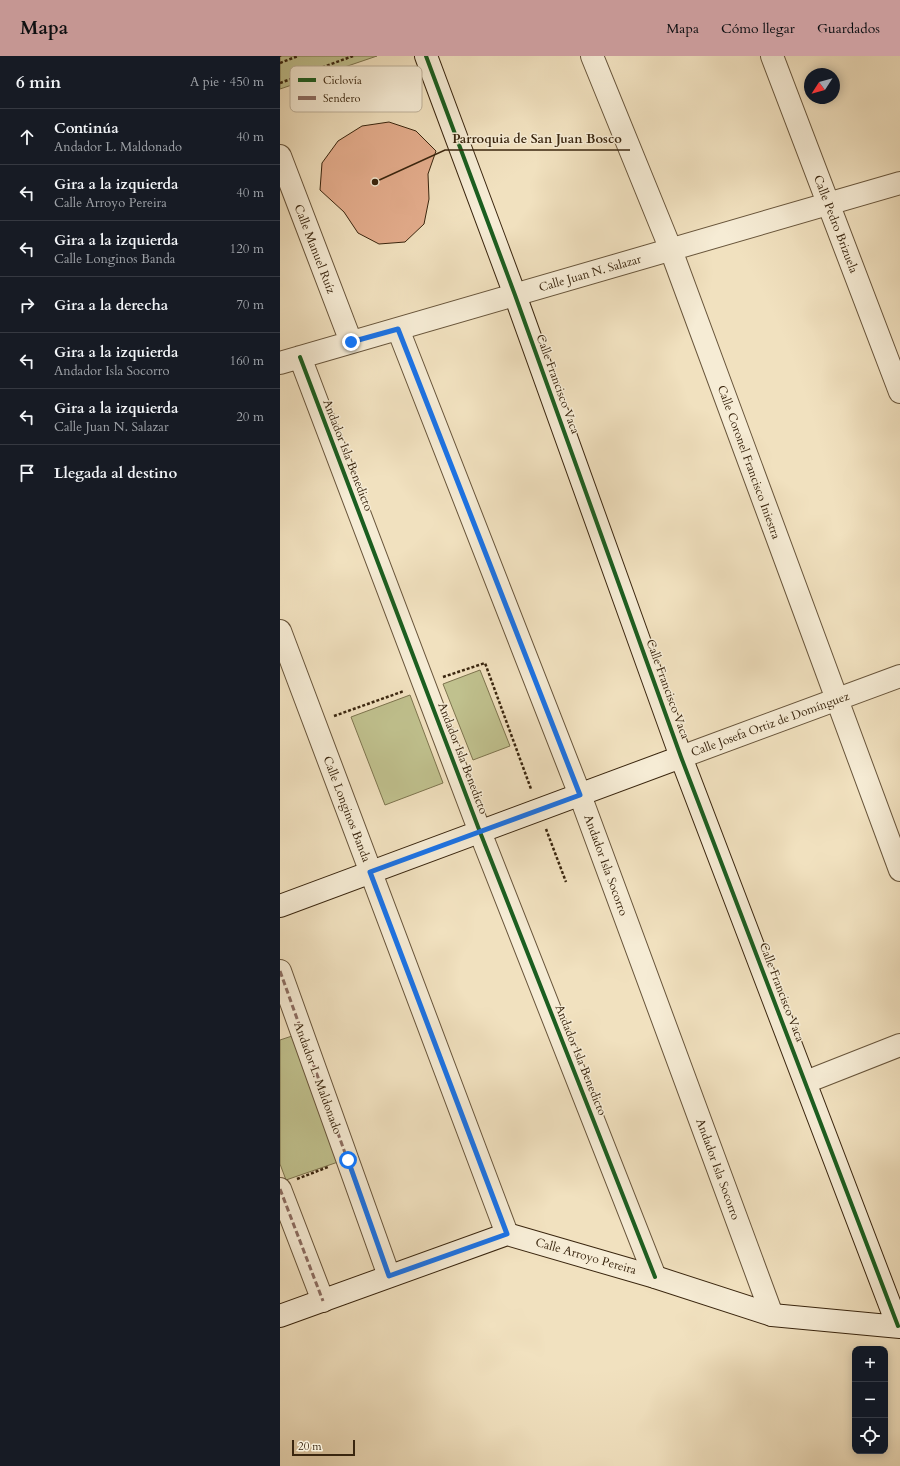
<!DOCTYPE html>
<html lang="es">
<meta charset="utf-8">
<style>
:root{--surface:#171b24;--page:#20242c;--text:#f1f3f6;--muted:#9ea1a6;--line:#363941;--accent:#c59692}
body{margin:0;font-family:Cardo,serif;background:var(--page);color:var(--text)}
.controls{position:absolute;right:12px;bottom:12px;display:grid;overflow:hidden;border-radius:8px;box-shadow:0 2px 10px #0003}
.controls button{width:36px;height:36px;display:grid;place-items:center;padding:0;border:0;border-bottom:1px solid var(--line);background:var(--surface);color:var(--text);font:20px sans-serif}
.compass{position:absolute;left:524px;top:12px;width:36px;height:36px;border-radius:50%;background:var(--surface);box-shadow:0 2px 10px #0003;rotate:234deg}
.scale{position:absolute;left:12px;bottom:10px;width:63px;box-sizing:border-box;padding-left:4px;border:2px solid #3a260f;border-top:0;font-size:11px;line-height:14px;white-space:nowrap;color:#3a260f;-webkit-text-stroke:3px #f6ecd5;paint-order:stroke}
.stop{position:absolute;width:12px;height:12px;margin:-9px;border:3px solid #1a73e8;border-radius:50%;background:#fff}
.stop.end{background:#1a73e8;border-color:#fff;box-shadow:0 1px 4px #0008}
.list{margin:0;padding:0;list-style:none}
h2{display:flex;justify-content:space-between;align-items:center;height:52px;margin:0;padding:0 16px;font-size:17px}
h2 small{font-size:13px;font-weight:400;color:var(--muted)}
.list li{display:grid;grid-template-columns:26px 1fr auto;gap:12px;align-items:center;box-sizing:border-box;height:56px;padding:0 16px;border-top:1px solid var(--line)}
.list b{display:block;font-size:15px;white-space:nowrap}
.list p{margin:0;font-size:13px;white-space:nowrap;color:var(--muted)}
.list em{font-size:13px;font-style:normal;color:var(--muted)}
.icon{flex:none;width:22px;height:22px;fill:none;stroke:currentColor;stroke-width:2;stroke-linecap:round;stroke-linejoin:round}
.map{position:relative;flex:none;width:620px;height:1410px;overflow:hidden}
header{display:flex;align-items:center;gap:24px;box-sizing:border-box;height:56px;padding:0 20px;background:var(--accent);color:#111}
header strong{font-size:19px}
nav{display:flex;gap:22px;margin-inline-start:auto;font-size:14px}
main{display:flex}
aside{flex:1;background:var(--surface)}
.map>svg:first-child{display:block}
.green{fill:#c0c18e;stroke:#7d744e}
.building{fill:#e4ad8d;stroke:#3a260f}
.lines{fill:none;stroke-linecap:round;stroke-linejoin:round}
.street-casing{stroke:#68553b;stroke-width:24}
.secondary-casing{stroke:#3a260f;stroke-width:24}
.path{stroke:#3a260f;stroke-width:2.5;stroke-dasharray:3 2;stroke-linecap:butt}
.street{stroke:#f6ecd5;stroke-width:22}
.secondary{stroke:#f6ecd5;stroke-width:22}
.quiet{stroke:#8d6e63;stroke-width:3;stroke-dasharray:6 3;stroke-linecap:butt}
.cycleway-casing{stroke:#f6ecd5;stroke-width:6}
.cycleway{stroke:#1b5e20;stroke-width:4}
.route{stroke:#1a73e8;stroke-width:5}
.labels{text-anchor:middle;stroke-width:3;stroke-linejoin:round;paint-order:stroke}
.street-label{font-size:12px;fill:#3a260f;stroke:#f6ecd5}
.key{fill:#f6ecd5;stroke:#beb19a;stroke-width:1}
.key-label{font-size:11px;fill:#3a260f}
.leader{fill:none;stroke:#3a260f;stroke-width:1.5}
.callout-dot{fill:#3a260f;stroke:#f6ecd5;stroke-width:1.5}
.callout-label{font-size:13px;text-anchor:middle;font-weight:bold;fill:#3a260f;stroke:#f6ecd5;stroke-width:3;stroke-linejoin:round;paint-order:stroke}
</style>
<header>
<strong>Mapa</strong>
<nav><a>Mapa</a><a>Cómo llegar</a><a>Guardados</a></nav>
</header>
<main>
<aside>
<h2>6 min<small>A pie · 450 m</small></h2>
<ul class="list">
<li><svg class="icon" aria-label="ahead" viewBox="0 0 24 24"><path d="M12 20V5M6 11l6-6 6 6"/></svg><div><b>Continúa</b><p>Andador L. Maldonado</p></div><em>40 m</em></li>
<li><svg class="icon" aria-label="left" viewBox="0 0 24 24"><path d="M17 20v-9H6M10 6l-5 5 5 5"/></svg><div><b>Gira a la izquierda</b><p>Calle Arroyo Pereira</p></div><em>40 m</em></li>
<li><svg class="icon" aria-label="left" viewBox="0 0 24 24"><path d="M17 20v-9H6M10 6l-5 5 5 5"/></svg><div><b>Gira a la izquierda</b><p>Calle Longinos Banda</p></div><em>120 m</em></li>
<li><svg class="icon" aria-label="right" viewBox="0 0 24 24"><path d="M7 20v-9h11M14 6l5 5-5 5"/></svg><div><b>Gira a la derecha</b></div><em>70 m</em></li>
<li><svg class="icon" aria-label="left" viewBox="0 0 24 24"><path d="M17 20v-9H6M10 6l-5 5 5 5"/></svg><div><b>Gira a la izquierda</b><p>Andador Isla Socorro</p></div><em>160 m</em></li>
<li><svg class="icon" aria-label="left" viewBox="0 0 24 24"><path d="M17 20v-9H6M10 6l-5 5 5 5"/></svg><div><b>Gira a la izquierda</b><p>Calle Juan N. Salazar</p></div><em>20 m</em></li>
<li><svg class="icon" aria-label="arrive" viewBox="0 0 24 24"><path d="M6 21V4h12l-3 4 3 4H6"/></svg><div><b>Llegada al destino</b></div></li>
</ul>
</aside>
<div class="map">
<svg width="620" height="1410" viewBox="0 0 620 1410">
<rect width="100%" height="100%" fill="#f1e1bf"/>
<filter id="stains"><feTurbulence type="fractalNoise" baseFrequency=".005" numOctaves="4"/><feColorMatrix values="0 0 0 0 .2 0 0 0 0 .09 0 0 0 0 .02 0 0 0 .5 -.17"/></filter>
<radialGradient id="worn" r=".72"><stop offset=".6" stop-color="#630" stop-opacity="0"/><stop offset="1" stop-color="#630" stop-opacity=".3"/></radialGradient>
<!-- green -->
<path class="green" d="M0,0H97L0,33Z
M200,614L230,690L193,704L163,628Z
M130,639L163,727L105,749L71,661Z
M12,980L58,1106L6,1124L0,1108V984Z"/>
<!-- building -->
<path class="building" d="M109,66L136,75L156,95L148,118L149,143L144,168L125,186L99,188L78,177L64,156L40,134L42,107L58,85L82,70Z"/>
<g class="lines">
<defs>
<path id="street" d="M312,0L391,194L620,814
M492,0L620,336
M0,100L71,286
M118,273L300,739L492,1259
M20,301L200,776L375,1221
M0,307L620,127
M0,575L227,1178
M401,701L620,620
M0,915L109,1220
M526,1026L620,989
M0,1133L43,1245"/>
<path id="secondary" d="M146,0L235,239L401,701L618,1270
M0,850L401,701
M0,1260L227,1178L375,1221L492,1259L620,1271"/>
</defs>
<!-- street casing -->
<use href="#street" class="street-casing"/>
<!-- secondary casing -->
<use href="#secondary" class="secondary-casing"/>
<!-- path -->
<path class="path" d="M0,1V0
M0,7L18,0
M0,27L73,0
M163,621L205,607L251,733
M54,660L124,635
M266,773L286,826
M17,1123L48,1111"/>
<!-- street -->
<use href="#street" class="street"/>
<!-- secondary -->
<use href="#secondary" class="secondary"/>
<!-- quiet -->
<path class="quiet" d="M0,915L109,1220
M0,1133L43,1245"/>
<defs>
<path id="cycleway" d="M146,0L235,239L401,701L618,1270
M20,301L200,776L375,1221"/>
</defs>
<!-- cycleway casing -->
<use href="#cycleway" class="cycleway-casing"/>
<!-- cycleway -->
<use href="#cycleway" class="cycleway"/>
</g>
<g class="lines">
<!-- route -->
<path class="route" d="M68,1104L109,1220L227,1178L90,816L300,739L118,273L71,286"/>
</g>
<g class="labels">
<!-- street labels -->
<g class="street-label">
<text transform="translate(556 168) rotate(69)" y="4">Calle Pedro Brizuela</text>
<text transform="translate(35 193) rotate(69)" y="4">Calle Manuel Ruíz</text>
<text transform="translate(310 217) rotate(-16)" y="4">Calle Juan N. Salazar</text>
<text transform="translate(278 328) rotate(70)" y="4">Calle Francisco Vaca</text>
<text transform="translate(68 399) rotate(69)" y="4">Andador Isla Benedicto</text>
<text transform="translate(469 406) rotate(70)" y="4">Calle Coronel Francisco Iniestra</text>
<text transform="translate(388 633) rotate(70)" y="4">Calle Francisco Vaca</text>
<text transform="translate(490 668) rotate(-20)" y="4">Calle Josefa Ortiz de Domínguez</text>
<text transform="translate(183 702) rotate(69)" y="4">Andador Isla Benedicto</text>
<text transform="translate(67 753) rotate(69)" y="4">Calle Longinos Banda</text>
<text transform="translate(326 809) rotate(70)" y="4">Andador Isla Socorro</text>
<text transform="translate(502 936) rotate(69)" y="4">Calle Francisco Vaca</text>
<text transform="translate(301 1004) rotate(68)" y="4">Andador Isla Benedicto</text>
<text transform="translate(38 1022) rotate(70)" y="4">Andador L. Maldonado</text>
<text transform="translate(438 1113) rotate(70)" y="4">Andador Isla Socorro</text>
<text transform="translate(306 1200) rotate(16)" y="4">Calle Arroyo Pereira</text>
</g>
</g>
<!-- legend -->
<rect x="10" y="10" width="132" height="46" rx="6" class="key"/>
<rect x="18" y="22" width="18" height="4" fill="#1b5e20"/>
<rect x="18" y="40" width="18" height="4" fill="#8d6e63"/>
<g class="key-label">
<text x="43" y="28">Ciclovía</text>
<text x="43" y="46">Sendero</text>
</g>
<!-- callouts -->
<path class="leader" d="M95 126L165 94H350"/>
<circle class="callout-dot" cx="95" cy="126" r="4"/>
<g class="callout-label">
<text x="257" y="87">Parroquia de San Juan Bosco</text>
</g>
<rect width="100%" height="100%" filter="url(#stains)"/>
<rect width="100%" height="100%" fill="url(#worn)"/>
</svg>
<div class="controls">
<button>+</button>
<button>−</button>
<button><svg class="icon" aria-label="locate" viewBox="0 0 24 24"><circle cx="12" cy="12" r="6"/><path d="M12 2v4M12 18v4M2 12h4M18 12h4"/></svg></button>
</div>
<svg class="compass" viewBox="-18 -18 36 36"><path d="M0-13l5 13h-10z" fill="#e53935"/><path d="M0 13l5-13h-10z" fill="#9ea1a6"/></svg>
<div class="scale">20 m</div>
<div class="stop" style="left:68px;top:1104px"></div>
<div class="stop end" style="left:71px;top:286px"></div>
</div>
</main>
